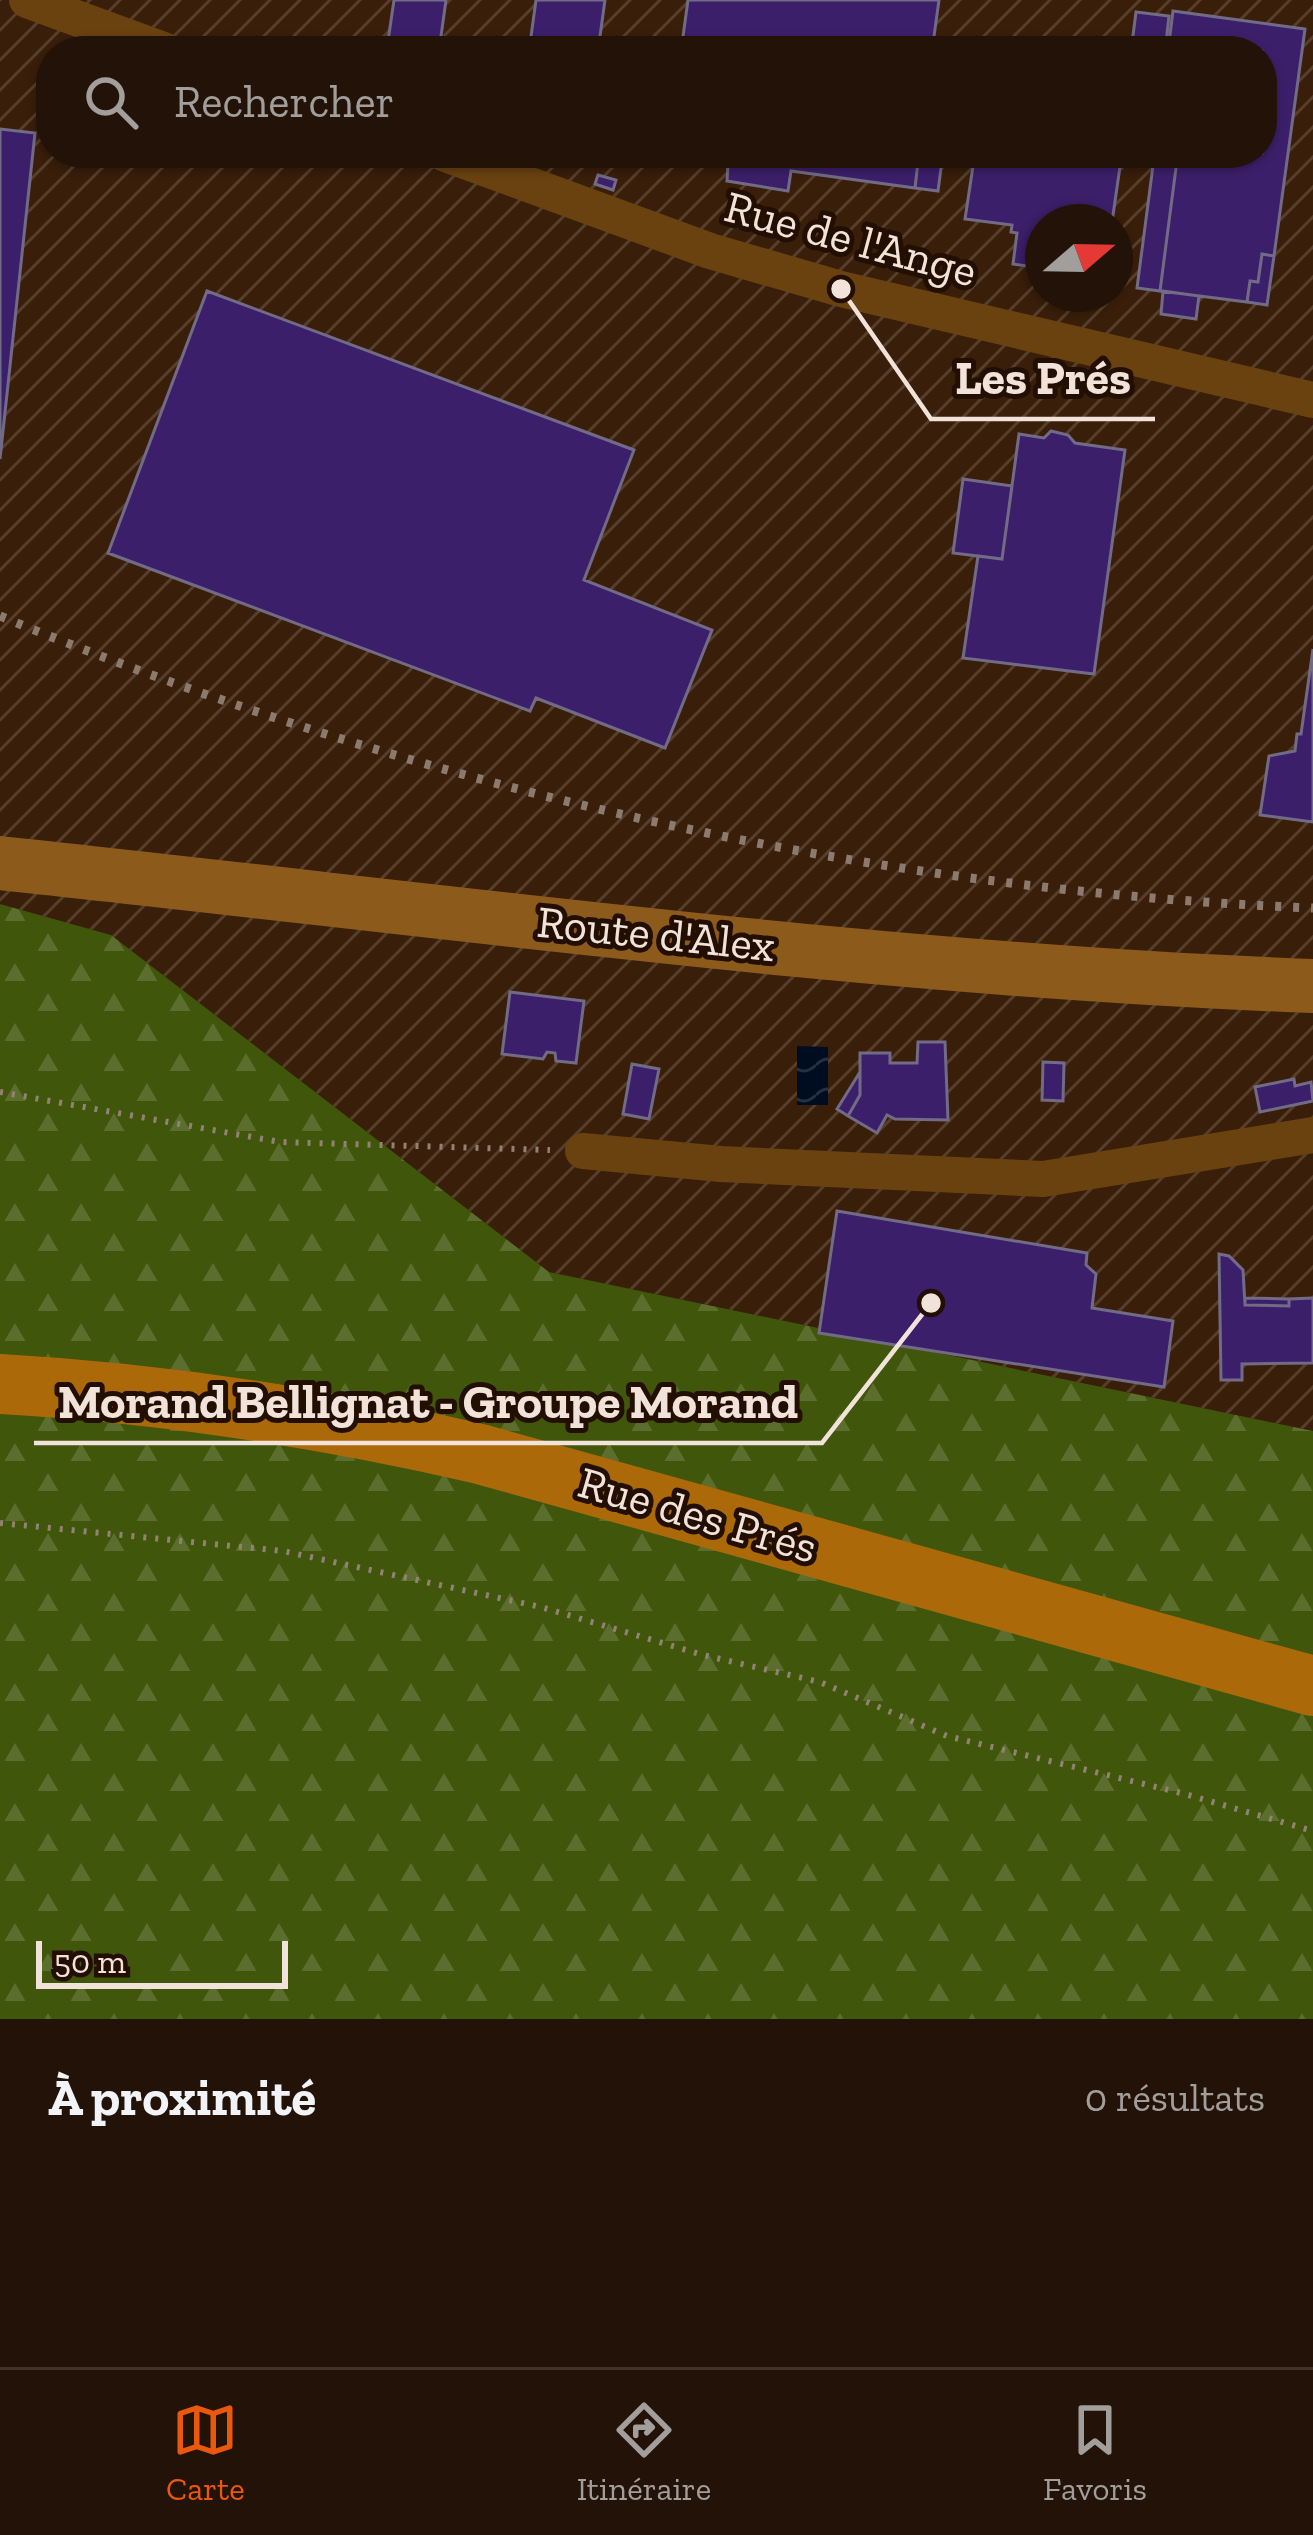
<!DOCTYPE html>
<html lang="fr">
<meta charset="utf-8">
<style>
:root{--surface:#221207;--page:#2a1b11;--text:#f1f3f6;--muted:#a29e9b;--line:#3f3228;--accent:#ea580c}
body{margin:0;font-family:"Zilla Slab",serif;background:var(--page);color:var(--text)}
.compass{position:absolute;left:1025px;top:204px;width:108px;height:108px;border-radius:50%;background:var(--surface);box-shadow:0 3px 9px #0004;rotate:70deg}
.scale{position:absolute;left:36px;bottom:30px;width:252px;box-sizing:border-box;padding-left:12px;border:6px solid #f2e3da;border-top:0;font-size:33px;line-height:42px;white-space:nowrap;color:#f2e3da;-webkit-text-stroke:9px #230e02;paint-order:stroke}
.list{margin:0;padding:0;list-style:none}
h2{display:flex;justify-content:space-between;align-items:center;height:156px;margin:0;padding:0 48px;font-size:51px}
h2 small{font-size:39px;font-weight:400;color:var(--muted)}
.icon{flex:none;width:66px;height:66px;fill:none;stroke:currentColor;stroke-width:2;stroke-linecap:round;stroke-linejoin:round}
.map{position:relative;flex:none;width:1313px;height:2019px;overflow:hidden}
.search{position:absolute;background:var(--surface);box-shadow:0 3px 9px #0004;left:36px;right:36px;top:36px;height:132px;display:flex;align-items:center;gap:30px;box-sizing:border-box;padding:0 42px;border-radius:48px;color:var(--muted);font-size:45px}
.sheet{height:348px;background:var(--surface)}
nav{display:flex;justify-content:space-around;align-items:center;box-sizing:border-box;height:168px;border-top:3px solid var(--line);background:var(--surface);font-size:33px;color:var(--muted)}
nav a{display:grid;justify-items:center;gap:6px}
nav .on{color:var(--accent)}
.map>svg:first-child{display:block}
.industrial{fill:url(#industrial-furrows);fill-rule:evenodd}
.forest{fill:url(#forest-firs)}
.water{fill:url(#water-waves)}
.building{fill:#3c1f6a;stroke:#726b86;stroke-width:3}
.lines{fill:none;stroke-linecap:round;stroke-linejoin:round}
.path{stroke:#938175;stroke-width:6;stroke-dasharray:3 9;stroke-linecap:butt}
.street{stroke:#6a4210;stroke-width:36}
.secondary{stroke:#8c5a1b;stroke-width:54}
.primary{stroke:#ab690a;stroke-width:60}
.rail{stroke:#8c7a6e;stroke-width:9;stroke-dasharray:6 12;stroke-linecap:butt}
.labels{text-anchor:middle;stroke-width:10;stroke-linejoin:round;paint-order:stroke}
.street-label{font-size:45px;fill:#f2e3da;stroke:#230e02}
.leader{fill:none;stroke:#f2e3da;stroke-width:4.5}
.callout-dot{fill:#f2e3da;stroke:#230e02;stroke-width:4.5}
.callout-label{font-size:48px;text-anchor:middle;font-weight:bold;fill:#f2e3da;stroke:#230e02;stroke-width:10;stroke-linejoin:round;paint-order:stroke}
</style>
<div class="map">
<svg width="1313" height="2019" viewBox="0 0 1313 2019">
<defs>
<pattern id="industrial-furrows" width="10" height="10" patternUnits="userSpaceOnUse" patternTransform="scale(3)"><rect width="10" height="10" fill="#391e0a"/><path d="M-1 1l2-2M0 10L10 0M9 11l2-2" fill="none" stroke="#563f2d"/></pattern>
<pattern id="forest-firs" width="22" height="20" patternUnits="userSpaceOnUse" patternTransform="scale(3)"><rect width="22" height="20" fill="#40560a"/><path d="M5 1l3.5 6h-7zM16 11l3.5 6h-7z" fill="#5c6e2d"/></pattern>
<pattern id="water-waves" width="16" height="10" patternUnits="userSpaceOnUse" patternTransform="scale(3)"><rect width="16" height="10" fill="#000d20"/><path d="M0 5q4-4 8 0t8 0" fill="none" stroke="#263040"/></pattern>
</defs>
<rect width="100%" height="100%" fill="#2d1809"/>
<!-- industrial -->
<path class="industrial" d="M0,0H1313V1431L549,1272L111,935L0,904ZM51,51H1262V153H51ZM1043,222H1115V294H1043Z"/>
<!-- forest -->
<path class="forest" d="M0,904L111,935L549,1272L1313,1431V2019H0Z"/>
<!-- water -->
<path class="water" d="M797,1046L828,1047V1105H797Z"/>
<!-- building -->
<path class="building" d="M394,0H446L439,51L387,48Z
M536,0H605L598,51H529Z
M688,0H939L932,51H681Z
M1173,11L1305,29L1274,256L1262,254L1258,282L1250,281L1247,302L1160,291L1177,160L1154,158L1155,153H1262V51H1168Z
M1136,12L1169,16L1165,51H1131Z
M0,129L35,133L0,459Z
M714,153H919L915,188L791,171L788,191L727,181L728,164L713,161Z
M919,153H943L938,191L915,188Z
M975,153H1122L1112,222H1043V268L1013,264L1017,233L1011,232L1012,225L965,219Z
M1154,158L1177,160L1160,291L1137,288Z
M598,175L616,180L613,190L595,184Z
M1262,254L1274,256L1267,305L1247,302L1250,281L1258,282Z
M207,291L634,450L584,580L712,630L665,748L536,698L530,711L108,553Z
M1163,291L1199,296L1196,319L1161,314Z
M1051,431L1068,435L1075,443L1125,450L1094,674L963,658L978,556L1002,559L1019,434L1044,438Z
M963,479L1012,486L1002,559L953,553Z
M1313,649V822L1260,815L1269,756L1295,751L1297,734H1301Z
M510,992L584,1001L576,1063L556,1061L555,1053L547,1052L543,1059L502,1054Z
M918,1042H945L948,1120L895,1119L887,1115L877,1133L848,1116L860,1095V1053H890V1063H917Z
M1043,1062L1064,1063L1063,1101L1042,1100Z
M632,1064L659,1069L649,1119L623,1114Z
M860,1072V1095L848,1116L837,1109Z
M1294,1079L1295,1086L1311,1082L1313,1101L1260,1112L1255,1087Z
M837,1211L1087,1253L1086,1265L1096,1274L1092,1308L1173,1321L1164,1387L819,1333Z
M1219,1254L1229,1256L1243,1270L1245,1305L1289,1306V1299L1313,1298V1363L1242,1364V1380H1221Z
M1245,1298L1289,1299V1306L1245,1305Z"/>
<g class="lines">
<!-- path -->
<path class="path" d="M0,1092L280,1142L550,1150
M0,1523L283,1551L541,1607L703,1655L820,1682L947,1736L1185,1794L1313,1831"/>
<!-- street -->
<path class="street" d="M27,0L166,51
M443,153L710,251L841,289L1313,400
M583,1151L721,1164L1043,1179L1313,1135"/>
<!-- secondary -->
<path class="secondary" d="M0,863C437,909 874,970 1313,986"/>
<!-- primary -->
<path class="primary" d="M0,1384C161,1393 323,1418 480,1454L1313,1686"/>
<!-- rail -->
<path class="rail" d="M0,616C414,787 865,890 1313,908"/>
</g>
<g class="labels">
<!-- street labels -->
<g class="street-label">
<text transform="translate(851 238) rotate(15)" y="16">Rue de l'Ange</text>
<text transform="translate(656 933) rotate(6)" y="16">Route d'Alex</text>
<text transform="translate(698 1514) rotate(16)" y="16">Rue des Prés</text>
</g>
</g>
<!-- callouts -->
<path class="leader" d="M841 289L931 419H1155M931 1303L822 1443H34"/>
<g class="callout-dot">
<circle cx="841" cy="289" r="12"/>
<circle cx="931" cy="1303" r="12"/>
</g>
<g class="callout-label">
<text x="1043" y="394">Les Prés</text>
<text x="428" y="1418">Morand Bellignat - Groupe Morand</text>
</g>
</svg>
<svg class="compass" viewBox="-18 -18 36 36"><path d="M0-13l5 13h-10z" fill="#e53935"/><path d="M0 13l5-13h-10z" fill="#a29e9b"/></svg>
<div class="scale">50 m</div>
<div class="search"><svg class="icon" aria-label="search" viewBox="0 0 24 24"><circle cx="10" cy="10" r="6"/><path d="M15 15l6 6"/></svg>Rechercher</div>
</div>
<section class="sheet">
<h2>À proximité<small>0 résultats</small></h2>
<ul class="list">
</ul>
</section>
<nav>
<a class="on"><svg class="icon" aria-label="map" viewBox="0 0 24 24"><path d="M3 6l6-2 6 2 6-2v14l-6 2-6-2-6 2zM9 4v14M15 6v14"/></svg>Carte</a>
<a><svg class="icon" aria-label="directions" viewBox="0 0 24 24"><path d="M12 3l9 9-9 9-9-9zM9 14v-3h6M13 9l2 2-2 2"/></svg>Itinéraire</a>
<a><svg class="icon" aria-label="saved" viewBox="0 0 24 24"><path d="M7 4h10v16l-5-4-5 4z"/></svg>Favoris</a>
</nav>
